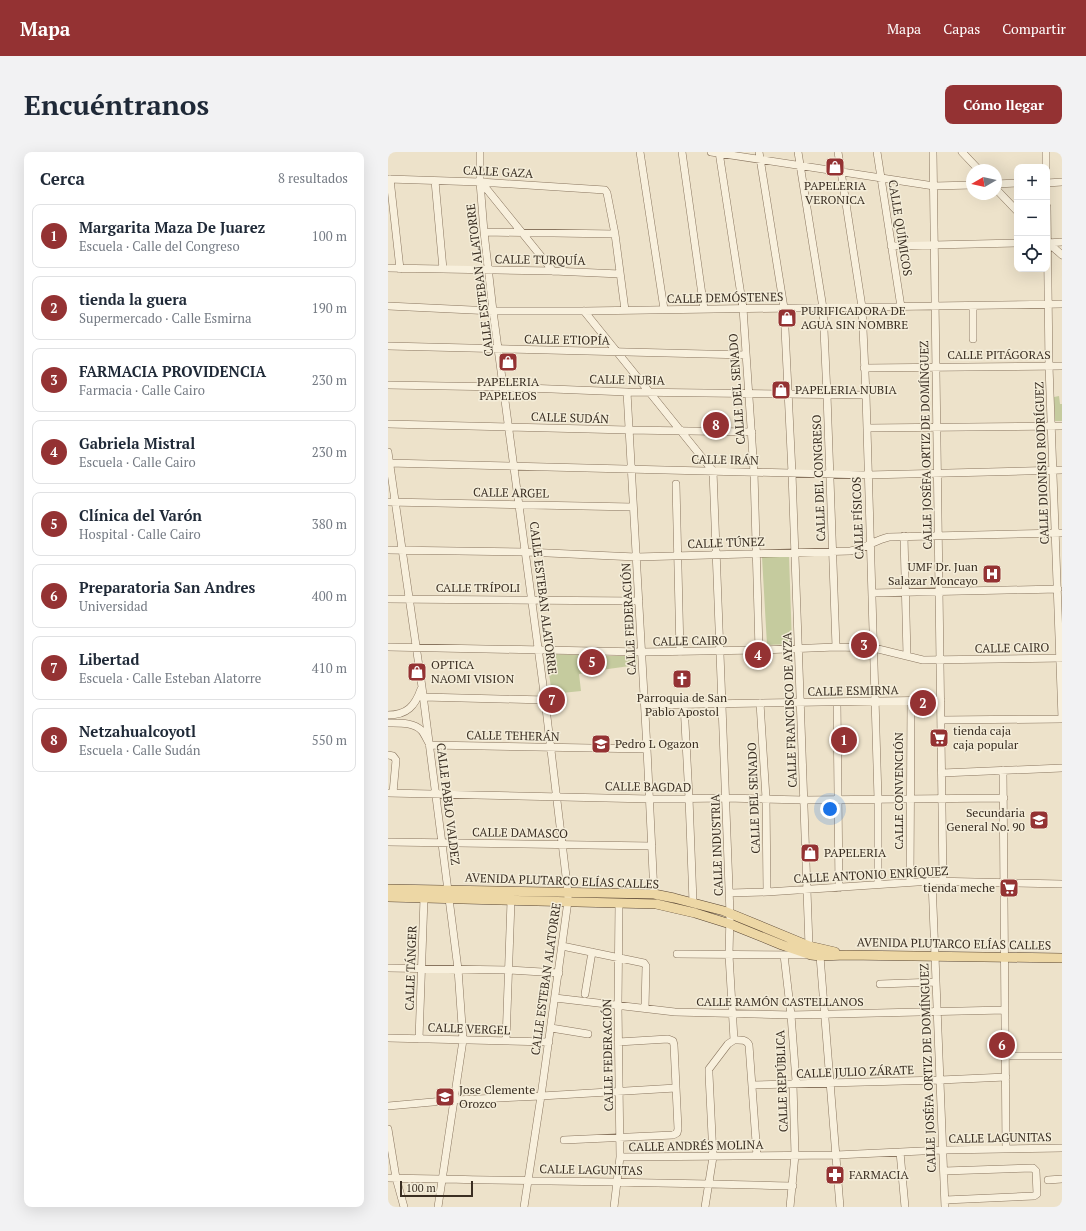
<!DOCTYPE html>
<html lang="es">
<meta charset="utf-8">
<style>
:root{--surface:#fff;--page:#f2f2f3;--text:#1f2937;--muted:#747a83;--line:#e0e1e3;--accent:#943233}
body{margin:0;font-family:"PT Serif",serif;background:var(--page);color:var(--text)}
.controls{position:absolute;right:12px;top:12px;display:grid;overflow:hidden;border-radius:8px;box-shadow:0 4px 16px #0002}
.controls button{width:36px;height:36px;display:grid;place-items:center;padding:0;border:0;border-bottom:1px solid var(--line);background:var(--surface);color:var(--text);font:20px sans-serif}
.compass{position:absolute;left:578px;top:12px;width:36px;height:36px;border-radius:50%;background:var(--surface);box-shadow:0 4px 16px #0002;rotate:261deg}
.scale{position:absolute;left:12px;bottom:10px;width:73px;box-sizing:border-box;padding-left:4px;border:2px solid #3a2e22;border-top:0;font-size:11px;line-height:14px;white-space:nowrap;color:#3a2e22;-webkit-text-stroke:3px #f4edd9;paint-order:stroke}
.you{position:absolute;left:442px;top:657px;width:14px;height:14px;margin:-10px;border:3px solid #fff;border-radius:50%;background:#1a73e8;box-shadow:0 0 0 6px #1a73e833}
.badge{display:grid;place-items:center;width:26px;height:26px;border-radius:50%;background:var(--accent);color:#fff;font-size:13px;font-weight:700}
.pin{position:absolute;translate:-50% -50%;border:2px solid #fff;box-shadow:0 1px 4px #0006}
.list{margin:0;padding:0;list-style:none}
h2{display:flex;justify-content:space-between;align-items:center;height:52px;margin:0;padding:0 16px;font-size:17px}
h2 small{font-size:13px;font-weight:400;color:var(--muted)}
.list li{display:grid;grid-template-columns:26px 1fr auto;gap:12px;align-items:center;box-sizing:border-box;height:64px;margin:0 8px 8px;padding:0 8px;border:1px solid var(--line);border-radius:8px}
.list b{display:block;font-size:15px;white-space:nowrap}
.list p{margin:0;font-size:13px;white-space:nowrap;color:var(--muted)}
.list em{font-size:13px;font-style:normal;color:var(--muted)}
.icon{flex:none;width:22px;height:22px;fill:none;stroke:currentColor;stroke-width:2;stroke-linecap:round;stroke-linejoin:round}
.map{position:relative;flex:none;width:674px;height:1055px;overflow:hidden;border-radius:8px}
header{display:flex;align-items:center;gap:24px;box-sizing:border-box;height:56px;padding:0 20px;background:var(--accent);color:#fff}
header strong{font-size:19px}
nav{display:flex;gap:22px;margin-inline-start:auto;font-size:14px}
.intro{display:flex;align-items:center;justify-content:space-between;box-sizing:border-box;height:96px;padding:0 24px}
h1{margin:0;font-size:28px}
.button{padding:10px 18px;border-radius:8px;background:var(--accent);color:#fff;font-size:14px;font-weight:700}
main{display:flex;gap:24px;padding:0 24px}
aside{flex:1;background:var(--surface);border-radius:8px;box-shadow:0 4px 16px #0002}
.map>svg:first-child{display:block}
.green{fill:#c5cb9e}
.lines{fill:none;stroke-linecap:round;stroke-linejoin:round}
.minor-casing{stroke:#89755f;stroke-width:8}
.major-casing{stroke:#574433;stroke-width:10}
.minor{stroke:#f8f0dd;stroke-width:7}
.major{stroke:#edd7a5;stroke-width:9}
.labels{text-anchor:middle;stroke-width:3;stroke-linejoin:round;paint-order:stroke}
.street-label{font-size:12px;fill:#3a2e22;stroke:#f4edd9}
.poi-label{font-size:12px;fill:#3a2e22;stroke:#f4edd9;text-anchor:start}
</style>
<header>
<strong>Mapa</strong>
<nav><a>Mapa</a><a>Capas</a><a>Compartir</a></nav>
</header>
<div class="intro"><h1>Encuéntranos</h1><a class="button">Cómo llegar</a></div>
<main>
<aside>
<h2>Cerca<small>8 resultados</small></h2>
<ul class="list">
<li><span class="badge">1</span><div><b>Margarita Maza De Juarez</b><p>Escuela · Calle del Congreso</p></div><em>100 m</em></li>
<li><span class="badge">2</span><div><b>tienda la guera</b><p>Supermercado · Calle Esmirna</p></div><em>190 m</em></li>
<li><span class="badge">3</span><div><b>FARMACIA PROVIDENCIA</b><p>Farmacia · Calle Cairo</p></div><em>230 m</em></li>
<li><span class="badge">4</span><div><b>Gabriela Mistral</b><p>Escuela · Calle Cairo</p></div><em>230 m</em></li>
<li><span class="badge">5</span><div><b>Clínica del Varón</b><p>Hospital · Calle Cairo</p></div><em>380 m</em></li>
<li><span class="badge">6</span><div><b>Preparatoria San Andres</b><p>Universidad</p></div><em>400 m</em></li>
<li><span class="badge">7</span><div><b>Libertad</b><p>Escuela · Calle Esteban Alatorre</p></div><em>410 m</em></li>
<li><span class="badge">8</span><div><b>Netzahualcoyotl</b><p>Escuela · Calle Sudán</p></div><em>550 m</em></li>
</ul>
</aside>
<div class="map">
<svg width="674" height="1055" viewBox="0 0 674 1055">
<rect width="100%" height="100%" fill="#ede2ca"/>
<!-- green -->
<path class="green" d="M671,244L672,252H674V269H667L666,245Z
M401,404L404,492L379,493L374,405Z
M158,502L194,503L196,521L191,522L193,539L164,542Z
M213,504H249V513L213,518Z"/>
<g class="lines">
<defs>
<path id="minor" d="M92,0V30L96,80L105,159L157,548L180,741V749L153,944L136,1055
M252,0L276,157
M294,0L316,157
M323,0L546,34L584,33
M331,0L355,156L366,320L371,498
M371,0L396,156L404,321L421,794
M410,0L435,156L439,243L448,495
M450,0L474,155L478,243L490,647V732
M489,0L513,155
M545,0L555,729
M574,0L591,18
M658,15V0
M0,27L92,30L217,38L219,41L227,82L237,158
M2,27L12,117
M47,29L55,117
M93,30L165,119
M659,31L674,30
M608,32L629,31
M608,37L629,59
M659,55L661,214L674,566
M96,80L227,82
M659,90L674,103
M659,91L674,90
M503,94L629,91
M0,116L165,119L232,122
M0,154L105,159H196L674,152
M196,159L325,319L342,762L341,803L346,888
M585,187V154
M0,194L358,203
M476,216L674,214
M0,233L115,235L239,240L478,243
M239,240L259,597L266,742
M0,272L240,278L364,280
M479,276L674,274
M0,300L34,535L70,817L75,888L50,1055
M0,311L480,323L674,318
M288,332L292,500
M0,350L245,355
M516,384L519,504
M0,398L138,400L248,405L462,399C476,397 487,388 501,385L674,381
M484,441L670,437
M0,447L251,449
M0,495L254,500L371,498L448,495L486,496L535,508L674,506
M35,545L157,548
M449,550L451,736
M372,551L378,646L379,740
M296,552L301,646L305,750
M257,553L553,548
M0,563C19,563 27,554 33,537
M553,568L674,567
M0,571C11,571 26,570 34,579C37,583 39,588 42,593L259,597
M0,603L5,604L8,608L5,641
M615,618L618,997
M554,621L674,616
M0,641L262,647L338,646L416,648L616,646
M0,690L264,694
M544,729L557,1055
M522,730L523,549
M342,741L379,740L544,729L674,732
M174,794L256,811L258,814L257,856
M289,802L418,803
M396,803L403,863L408,929L405,932L407,1003L402,1055
M432,804L452,1055
M0,816L121,818L171,821
M492,832L548,830
M197,842L204,800
M167,846L287,860L403,863L617,858
M163,876L200,882
M0,886L161,890
M31,887L36,746
M346,888C352,888 358,887 361,893L369,1004
M118,889L123,749
M618,904H674
M364,933L552,928L618,925
M0,954L67,948L153,944L288,936
M0,977L8,1026L16,1055
M176,988L285,983L289,981L290,977L286,893L285,889L280,887L230,890
M512,1000L517,1055
M232,1005L448,1003L555,998L674,996
M556,1019L645,1016L648,1019L649,1042L646,1044L557,1048
M0,1026C135,1029 270,1030 405,1034
M660,1028L674,1027
M226,1055L232,1005L230,853L231,751
M317,1055L325,1005L321,922V917L340,892L346,888"/>
<path id="major" d="M0,737L266,742L286,746L336,759L421,794L447,800
M0,745L268,752L307,761L342,772L394,793L423,803L432,804L458,803L674,806"/>
</defs>
<!-- minor casing -->
<use href="#minor" class="minor-casing"/>
<!-- major casing -->
<use href="#major" class="major-casing"/>
<!-- minor -->
<use href="#minor" class="minor"/>
<!-- major -->
<use href="#major" class="major"/>
</g>
<!-- icons -->
<defs>
<symbol id="shop-square" viewBox="-11 -11 22 22"><rect x="-9" y="-9" width="18" height="18" rx="4" fill="#943233" stroke="#f4edd9"/><path d="M-5-2.5h2.3a2.7 3.5 0 0 1 5.4 0H5L5.5 6h-11ZM-1.5-2.5h3a1.5 2.3 0 0 0-3 0Z" fill="#fff"/></symbol>
<symbol id="hospital-square" viewBox="-11 -11 22 22"><rect x="-9" y="-9" width="18" height="18" rx="4" fill="#943233" stroke="#f4edd9"/><path d="M-5-5h3v3.5h4V-5h3V5h-3V1.5h-4V5h-3Z" fill="#fff"/></symbol>
<symbol id="church-square" viewBox="-11 -11 22 22"><rect x="-9" y="-9" width="18" height="18" rx="4" fill="#943233" stroke="#f4edd9"/><path d="M-1.2-6h2.4v3.5h3.3v2.4h-3.3V6h-2.4V-.1h-3.3v-2.4h3.3Z" fill="#fff"/></symbol>
<symbol id="supermarket-square" viewBox="-11 -11 22 22"><rect x="-9" y="-9" width="18" height="18" rx="4" fill="#943233" stroke="#f4edd9"/><path d="M-6-5.5h2.5l.6 2H6L4.5 2H-2.5L-4.4-4H-6ZM-1.5 3.2a1.3 1.3 0 1 0 .1 0ZM3 3.2a1.3 1.3 0 1 0 .1 0Z" fill="#fff"/></symbol>
<symbol id="school-square" viewBox="-11 -11 22 22"><rect x="-9" y="-9" width="18" height="18" rx="4" fill="#943233" stroke="#f4edd9"/><path d="M0-5L7-2L0 1L-7-2ZM-4 1L0 2.5L4 1V4Q0 6-4 4Z" fill="#fff"/></symbol>
<symbol id="pharmacy-square" viewBox="-11 -11 22 22"><rect x="-9" y="-9" width="18" height="18" rx="4" fill="#943233" stroke="#f4edd9"/><path d="M-2-6h4v4h4v4h-4v4h-4v-4h-4v-4h4Z" fill="#fff"/></symbol>
</defs>
<g fill-rule="evenodd">
<use href="#shop-square" x="436" y="4" width="22" height="22"/>
<use href="#shop-square" x="388" y="155" width="22" height="22"/>
<use href="#shop-square" x="109" y="199" width="22" height="22"/>
<use href="#shop-square" x="382" y="227" width="22" height="22"/>
<use href="#hospital-square" x="593" y="411" width="22" height="22"/>
<use href="#shop-square" x="18" y="509" width="22" height="22"/>
<use href="#church-square" x="283" y="516" width="22" height="22"/>
<use href="#supermarket-square" x="540" y="575" width="22" height="22"/>
<use href="#school-square" x="202" y="581" width="22" height="22"/>
<use href="#school-square" x="640" y="657" width="22" height="22"/>
<use href="#shop-square" x="411" y="690" width="22" height="22"/>
<use href="#supermarket-square" x="610" y="725" width="22" height="22"/>
<use href="#school-square" x="46" y="934" width="22" height="22"/>
<use href="#pharmacy-square" x="436" y="1012" width="22" height="22"/>
</g>
<g class="labels">
<!-- street labels -->
<g class="street-label">
<text transform="translate(110 20) rotate(3)" y="4">CALLE GAZA</text>
<text transform="translate(512 76) rotate(81)" y="4">CALLE QUÍMICOS</text>
<text transform="translate(152 108) rotate(1)" y="4">CALLE TURQUÍA</text>
<text transform="translate(92 128) rotate(-97)" y="4">CALLE ESTEBAN ALATORRE</text>
<text transform="translate(337 146) rotate(-1)" y="4">CALLE DEMÓSTENES</text>
<text transform="translate(179 188) rotate(1)" y="4">CALLE ETIOPÍA</text>
<text x="611" y="207">CALLE PITÁGORAS</text>
<text transform="translate(239 228) rotate(1)" y="4">CALLE NUBIA</text>
<text transform="translate(349 237) rotate(-94)" y="4">CALLE DEL SENADO</text>
<text transform="translate(182 266) rotate(2)" y="4">CALLE SUDÁN</text>
<text transform="translate(538 293) rotate(-91)" y="4">CALLE JOSÉFA ORTIZ DE DOMÍNGUEZ</text>
<text transform="translate(337 308) rotate(1)" y="4">CALLE IRÁN</text>
<text transform="translate(654 311) rotate(-92)" y="4">CALLE DIONISIO RODRÍGUEZ</text>
<text transform="translate(431 326) rotate(-92)" y="4">CALLE DEL CONGRESO</text>
<text transform="translate(123 341) rotate(1)" y="4">CALLE ARGEL</text>
<text transform="translate(470 366) rotate(-92)" y="4">CALLE FÍSICOS</text>
<text transform="translate(338 391) rotate(-2)" y="4">CALLE TÚNEZ</text>
<text x="90" y="440">CALLE TRÍPOLI</text>
<text transform="translate(155 446) rotate(83)" y="4">CALLE ESTEBAN ALATORRE</text>
<text transform="translate(241 467) rotate(-93)" y="4">CALLE FEDERACIÓN</text>
<text transform="translate(302 489) rotate(-1)" y="4">CALLE CAIRO</text>
<text transform="translate(624 496) rotate(-1)" y="4">CALLE CAIRO</text>
<text transform="translate(465 539) rotate(-1)" y="4">CALLE ESMIRNA</text>
<text transform="translate(402 558) rotate(-92)" y="4">CALLE FRANCISCO DE AYZA</text>
<text transform="translate(125 584) rotate(1)" y="4">CALLE TEHERÁN</text>
<text transform="translate(260 635) rotate(1)" y="4">CALLE BAGDAD</text>
<text transform="translate(511 639) rotate(-90)" y="4">CALLE CONVENCIÓN</text>
<text transform="translate(366 646) rotate(-92)" y="4">CALLE DEL SENADO</text>
<text transform="translate(60 652) rotate(83)" y="4">CALLE PABLO VALDEZ</text>
<text transform="translate(132 681) rotate(1)" y="4">CALLE DAMASCO</text>
<text transform="translate(329 693) rotate(-92)" y="4">CALLE INDUSTRIA</text>
<text transform="translate(483 723) rotate(-3)" y="4">CALLE ANTONIO ENRÍQUEZ</text>
<text transform="translate(174 729) rotate(2)" y="4">AVENIDA PLUTARCO ELÍAS CALLES</text>
<text transform="translate(566 792) rotate(1)" y="4">AVENIDA PLUTARCO ELÍAS CALLES</text>
<text transform="translate(23 816) rotate(-88)" y="4">CALLE TÁNGER</text>
<text transform="translate(158 827) rotate(-82)" y="4">CALLE ESTEBAN ALATORRE</text>
<text x="392" y="854">CALLE RAMÓN CASTELLANOS</text>
<text transform="translate(81 877) rotate(2)" y="4">CALLE VERGEL</text>
<text transform="translate(220 903) rotate(-91)" y="4">CALLE FEDERACIÓN</text>
<text transform="translate(540 916) rotate(-92)" y="4">CALLE JOSÉFA ORTIZ DE DOMÍNGUEZ</text>
<text transform="translate(467 920) rotate(-2)" y="4">CALLE JULIO ZÁRATE</text>
<text transform="translate(394 929) rotate(-92)" y="4">CALLE REPÚBLICA</text>
<text transform="translate(612 986) rotate(-1)" y="4">CALLE LAGUNITAS</text>
<text transform="translate(308 994) rotate(-1)" y="4">CALLE ANDRÉS MOLINA</text>
<text transform="translate(203 1018) rotate(1)" y="4">CALLE LAGUNITAS</text>
</g>
<!-- poi labels -->
<g class="poi-label">
<text x="447" y="38" text-anchor="middle">PAPELERIA<tspan x="447" dy="14">VERONICA</tspan></text>
<text x="413" y="163">PURIFICADORA DE<tspan x="413" dy="14">AGUA SIN NOMBRE</tspan></text>
<text x="120" y="234" text-anchor="middle">PAPELERIA<tspan x="120" dy="14">PAPELEOS</tspan></text>
<text x="407" y="242">PAPELERIA NUBIA</text>
<text x="590" y="419" text-anchor="end">UMF Dr. Juan<tspan x="590" dy="14">Salazar Moncayo</tspan></text>
<text x="43" y="517">OPTICA<tspan x="43" dy="14">NAOMI VISION</tspan></text>
<text x="294" y="550" text-anchor="middle">Parroquia de San<tspan x="294" dy="14">Pablo Apostol</tspan></text>
<text x="565" y="583">tienda caja<tspan x="565" dy="14">caja popular</tspan></text>
<text x="227" y="596">Pedro L Ogazon</text>
<text x="637" y="665" text-anchor="end">Secundaria<tspan x="637" dy="14">General No. 90</tspan></text>
<text x="436" y="705">PAPELERIA</text>
<text x="607" y="740" text-anchor="end">tienda meche</text>
<text x="71" y="942">Jose Clemente<tspan x="71" dy="14">Orozco</tspan></text>
<text x="461" y="1027">FARMACIA</text>
</g>
</g>
</svg>
<div class="controls">
<button>+</button>
<button>−</button>
<button><svg class="icon" aria-label="locate" viewBox="0 0 24 24"><circle cx="12" cy="12" r="6"/><path d="M12 2v4M12 18v4M2 12h4M18 12h4"/></svg></button>
</div>
<svg class="compass" viewBox="-18 -18 36 36"><path d="M0-13l5 13h-10z" fill="#e53935"/><path d="M0 13l5-13h-10z" fill="#747a83"/></svg>
<div class="scale">100 m</div>
<div class="you"></div>
<div class="pin badge" style="left:456px;top:588px">1</div>
<div class="pin badge" style="left:535px;top:551px">2</div>
<div class="pin badge" style="left:476px;top:493px">3</div>
<div class="pin badge" style="left:370px;top:503px">4</div>
<div class="pin badge" style="left:204px;top:510px">5</div>
<div class="pin badge" style="left:614px;top:893px">6</div>
<div class="pin badge" style="left:164px;top:548px">7</div>
<div class="pin badge" style="left:328px;top:273px">8</div>
</div>
</main>
